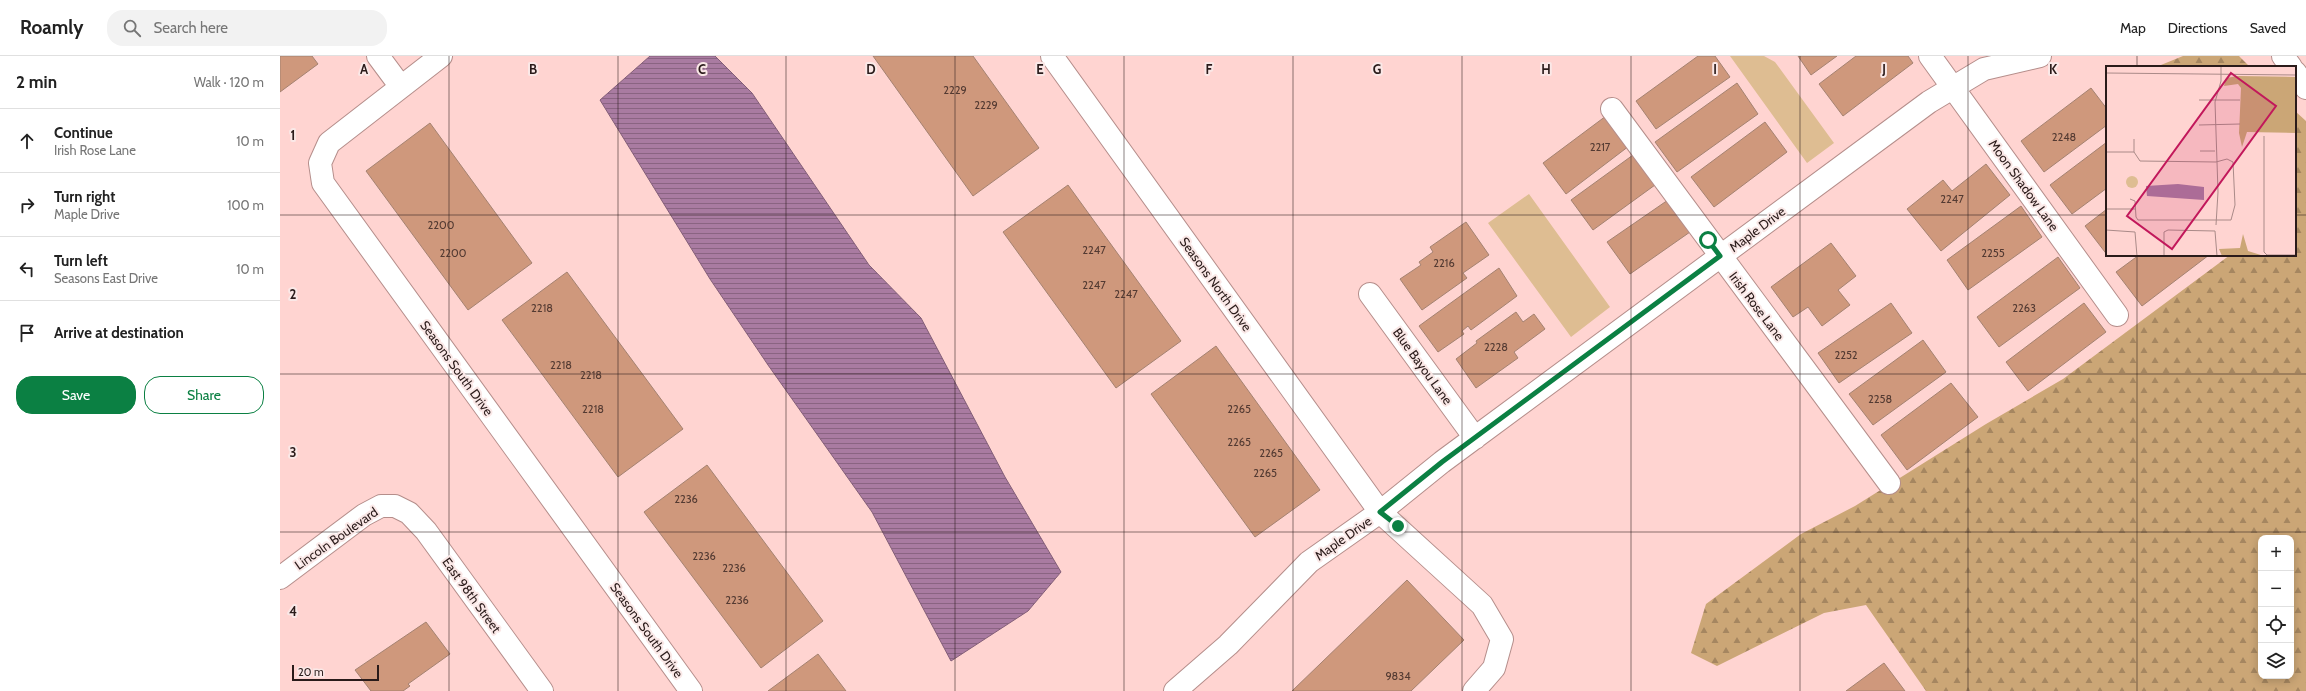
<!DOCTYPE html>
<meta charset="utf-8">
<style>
:root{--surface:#fff;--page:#f2f2f2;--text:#222;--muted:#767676;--line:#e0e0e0;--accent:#0b8043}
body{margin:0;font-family:Cabin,sans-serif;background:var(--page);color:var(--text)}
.controls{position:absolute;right:12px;bottom:12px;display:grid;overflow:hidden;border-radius:8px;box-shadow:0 2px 10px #0003}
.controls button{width:36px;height:36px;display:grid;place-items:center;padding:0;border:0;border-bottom:1px solid var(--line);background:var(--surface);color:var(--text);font:20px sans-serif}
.scale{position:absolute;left:12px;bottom:10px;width:87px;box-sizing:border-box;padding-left:4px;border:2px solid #2a1b1a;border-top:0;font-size:11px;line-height:14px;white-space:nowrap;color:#2a1b1a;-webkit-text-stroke:3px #fae8e7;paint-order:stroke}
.stop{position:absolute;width:12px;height:12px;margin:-9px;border:3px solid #0b8043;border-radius:50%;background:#fff}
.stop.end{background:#0b8043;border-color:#fff;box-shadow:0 1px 4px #0008}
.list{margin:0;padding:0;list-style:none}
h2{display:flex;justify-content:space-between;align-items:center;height:52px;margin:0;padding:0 16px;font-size:17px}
h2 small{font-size:13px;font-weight:400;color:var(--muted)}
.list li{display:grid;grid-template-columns:26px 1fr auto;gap:12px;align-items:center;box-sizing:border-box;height:64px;padding:0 16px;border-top:1px solid var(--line)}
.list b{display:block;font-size:15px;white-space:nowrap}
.list p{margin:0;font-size:13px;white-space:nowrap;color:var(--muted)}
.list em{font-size:13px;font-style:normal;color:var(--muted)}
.actions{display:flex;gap:8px;padding:12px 16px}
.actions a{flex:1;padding:9px 0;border:1px solid var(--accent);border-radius:16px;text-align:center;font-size:14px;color:var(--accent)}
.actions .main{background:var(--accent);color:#fff}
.icon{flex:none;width:22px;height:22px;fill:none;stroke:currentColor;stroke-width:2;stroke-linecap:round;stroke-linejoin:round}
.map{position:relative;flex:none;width:2026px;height:635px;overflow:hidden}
header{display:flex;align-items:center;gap:24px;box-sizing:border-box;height:56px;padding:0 20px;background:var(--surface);border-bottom:1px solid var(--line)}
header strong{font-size:19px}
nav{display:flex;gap:22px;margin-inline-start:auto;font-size:14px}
.search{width:280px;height:36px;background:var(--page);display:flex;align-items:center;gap:10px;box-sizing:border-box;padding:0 14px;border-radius:16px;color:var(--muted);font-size:15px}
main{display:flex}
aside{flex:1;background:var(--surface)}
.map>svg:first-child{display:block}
.grass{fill:#debd92}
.forest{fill:url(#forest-firs);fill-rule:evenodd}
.water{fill:url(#water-rules);stroke:#835e78}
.building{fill:#cf987c;stroke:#a48271}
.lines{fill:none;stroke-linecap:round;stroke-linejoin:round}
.minor-casing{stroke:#b58e8b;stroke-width:24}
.minor{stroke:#fff;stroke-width:22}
.route{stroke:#0b8043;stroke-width:5}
.grid{fill:none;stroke:#2a1b1a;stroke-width:1;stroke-opacity:0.55}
.labels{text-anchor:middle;stroke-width:4;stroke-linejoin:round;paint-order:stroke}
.number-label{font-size:11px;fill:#533a32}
.street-label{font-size:13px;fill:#2a1b1a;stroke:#fae8e7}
.inset-road{fill:none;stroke:#aa8a88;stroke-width:1}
.view{fill:#c2185b;fill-opacity:0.15;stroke:#c2185b;stroke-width:2}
.inset-edge{fill:none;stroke:#2a1b1a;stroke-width:2}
.grid-label{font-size:13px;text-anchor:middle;font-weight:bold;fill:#2a1b1a;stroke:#fae8e7;stroke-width:4;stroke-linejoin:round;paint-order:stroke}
</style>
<header>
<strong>Roamly</strong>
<div class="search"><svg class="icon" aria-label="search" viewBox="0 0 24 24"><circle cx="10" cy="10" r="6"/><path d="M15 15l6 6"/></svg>Search here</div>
<nav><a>Map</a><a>Directions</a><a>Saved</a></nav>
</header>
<main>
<aside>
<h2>2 min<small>Walk · 120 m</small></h2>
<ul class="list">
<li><svg class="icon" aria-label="ahead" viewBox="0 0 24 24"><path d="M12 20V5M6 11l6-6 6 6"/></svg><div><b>Continue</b><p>Irish Rose Lane</p></div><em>10 m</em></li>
<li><svg class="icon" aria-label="right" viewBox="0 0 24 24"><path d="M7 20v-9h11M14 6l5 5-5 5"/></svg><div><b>Turn right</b><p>Maple Drive</p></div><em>100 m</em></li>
<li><svg class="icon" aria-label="left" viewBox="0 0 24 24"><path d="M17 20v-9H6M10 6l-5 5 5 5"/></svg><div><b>Turn left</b><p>Seasons East Drive</p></div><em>10 m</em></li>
<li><svg class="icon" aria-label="arrive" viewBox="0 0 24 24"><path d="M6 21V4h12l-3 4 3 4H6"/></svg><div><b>Arrive at destination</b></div></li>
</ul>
<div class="actions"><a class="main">Save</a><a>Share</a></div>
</aside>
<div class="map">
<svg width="2026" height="635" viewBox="0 0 2026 635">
<defs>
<pattern id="forest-firs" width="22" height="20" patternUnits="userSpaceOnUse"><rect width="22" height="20" fill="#cba676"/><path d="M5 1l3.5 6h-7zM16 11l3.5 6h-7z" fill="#a58660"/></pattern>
<pattern id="water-rules" width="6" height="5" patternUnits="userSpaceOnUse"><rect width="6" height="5" fill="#a97ba1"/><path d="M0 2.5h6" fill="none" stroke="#8a6482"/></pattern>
</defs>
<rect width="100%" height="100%" fill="#ffd4d1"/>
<!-- grass -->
<path class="grass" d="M1450,0H1484L1495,6L1554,87L1527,107Z
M1249,138L1330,251L1291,281L1208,167Z"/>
<!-- forest -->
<path class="forest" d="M1903,0H1959L1970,11H1876Z
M2015,55L2026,65V635H1646L1586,549L1544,557L1437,610L1411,597L1426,548L1521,478L1575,450L1706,368L1783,323L1950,199H2015ZM1981,482H2011V620H1981Z"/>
<!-- water -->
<path class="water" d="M370,0H435L472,37L589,209L641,262L725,421L781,516L748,555L671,605L592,456L488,309L430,223L320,44Z"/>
<!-- building -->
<path class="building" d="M0,0H32L38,8L0,36Z
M593,0H693L759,92L693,140Z
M1418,0H1435L1450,21L1376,73L1356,45Z
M1518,0H1557L1531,19Z
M1576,0H1628L1633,7L1563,60L1539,28Z
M1457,27L1478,58L1397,116L1375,86Z
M1811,32L1827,53V69L1764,116L1741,85Z
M1326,60L1349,90L1286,138L1263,107Z
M1485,66L1507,96L1434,151L1411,121Z
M150,67L252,207L188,254L86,115Z
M1827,86V132L1792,158L1770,129Z
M1353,99L1375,129L1313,174L1291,144Z
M1706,108L1730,139L1661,195L1627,153L1663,124L1672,135Z
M788,129L901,285L836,332L723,176Z
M1388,144L1410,176L1350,218L1327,186Z
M1741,150L1762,181L1688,234L1667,204Z
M1827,153V199H1829L1828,200L1805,170Z
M1186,166L1209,199L1183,217L1187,222L1142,254L1120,223L1141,209L1139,206L1153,196L1150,191Z
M1551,187L1576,220L1558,234L1570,249L1542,270L1528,251L1513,261L1491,231Z
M1859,199H1929L1862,250L1836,216Z
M1778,201L1800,232L1719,291L1697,261Z
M1219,212L1237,240L1191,274L1188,270L1182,275L1184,278L1158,296L1139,270Z
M287,216L403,373L338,421L222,264Z
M1611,247L1632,277L1559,327L1538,297Z
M1804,247L1826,276L1748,335L1726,306Z
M1236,256L1243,266L1254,258L1265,273L1234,296L1238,302L1196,332L1176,303L1197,287L1196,285Z
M1643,284L1666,316L1593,369L1569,338Z
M936,290L1040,434L975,481L871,338Z
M1671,327L1698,361L1627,414L1601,379Z
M427,409L543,565L481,612L364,456Z
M1127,524L1184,584L1131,635H1012Z
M146,566L170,598L128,628L130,630L123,635H91L75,614Z
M538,598L566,635H488Z
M1604,607L1625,635H1566Z"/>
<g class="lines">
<defs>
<path id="minor" d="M98,0L121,31
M161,0L49,87L40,107L43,127L411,635
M772,0L1100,456L1202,549L1222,583L1214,612L1194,635
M1650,0L1837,259
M2003,0L2011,11
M2015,16L2026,32
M1332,53L1609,427
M1090,238L1195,382
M0,522L84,459L101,450H115L129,457L146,475L262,635
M895,635L948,589L1029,506L1100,456L1162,406L1649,46L1704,13L1760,0"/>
</defs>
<!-- minor casing -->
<use href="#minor" class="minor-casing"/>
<!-- minor -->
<use href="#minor" class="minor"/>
</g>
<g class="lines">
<!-- route -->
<path class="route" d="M1118,470L1100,456L1162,406L1440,200L1428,184"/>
</g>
<!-- grid -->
<path class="grid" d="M169,0V635M338,0V635M506,0V635M675,0V635M844,0V635M1013,0V635M1182,0V635M1351,0V635M1520,0V635M1688,0V635M1857,0V11M0,159H1827M2015,159H2026M1857,199V635M0,318H2026M0,476H2026"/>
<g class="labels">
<!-- number labels -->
<g class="number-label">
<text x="675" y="38">2229</text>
<text x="706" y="53">2229</text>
<text x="1784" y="85">2248</text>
<text x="1320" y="95">2217</text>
<text x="1672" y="147">2247</text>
<text x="161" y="173">2200</text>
<text x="814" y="198">2247</text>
<text x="173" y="201">2200</text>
<text x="1713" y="201">2255</text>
<text x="1164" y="211">2216</text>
<text x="814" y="233">2247</text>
<text x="846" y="242">2247</text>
<text x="262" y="256">2218</text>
<text x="1744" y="256">2263</text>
<text x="1216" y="295">2228</text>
<text x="1566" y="303">2252</text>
<text x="281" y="313">2218</text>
<text x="311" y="323">2218</text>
<text x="1600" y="347">2258</text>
<text x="313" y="357">2218</text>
<text x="959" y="357">2265</text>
<text x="959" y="390">2265</text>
<text x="991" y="401">2265</text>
<text x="985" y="421">2265</text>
<text x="406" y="447">2236</text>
<text x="424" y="504">2236</text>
<text x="454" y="516">2236</text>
<text x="457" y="548">2236</text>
<text x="1118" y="624">9834</text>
</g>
<!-- street labels -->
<g class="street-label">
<text transform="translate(1744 129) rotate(54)" y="5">Moon Shadow Lane</text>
<text transform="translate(1477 173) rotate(-37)" y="5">Maple Drive</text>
<text transform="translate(936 228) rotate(54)" y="5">Seasons North Drive</text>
<text transform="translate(1477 250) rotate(53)" y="5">Irish Rose Lane</text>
<text transform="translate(1143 310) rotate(54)" y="5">Blue Bayou Lane</text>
<text transform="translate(177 312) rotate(54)" y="5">Seasons South Drive</text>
<text transform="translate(56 482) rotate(-35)" y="5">Lincoln Boulevard</text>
<text transform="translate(1063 482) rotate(-35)" y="5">Maple Drive</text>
<text transform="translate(192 539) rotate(54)" y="5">East 98th Street</text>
<text transform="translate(367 574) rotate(54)" y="5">Seasons South Drive</text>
</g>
</g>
<!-- overview -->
<g transform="translate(1826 10)">
<rect width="190" height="190" fill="#ffd4d1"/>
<path d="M20 116a6 6 0 1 1 12 0a6 6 0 1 1-12 0Z" fill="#debd92"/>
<path d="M132,10L190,11V67L141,66L136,81L133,67L135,22L132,18L118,20L120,12ZM137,168L142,185L158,190H116L113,183L134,182Z" fill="#cba676"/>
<path d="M72,118L98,121V134L41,130L40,120Z" fill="#a97ba1"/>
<path class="inset-road" d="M0,7L190,9M93,34H134M93,59L134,58M158,70V186L161,189H190M28,73V86M94,85H109M0,86H28L34,95L110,96L121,93L127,96L129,139L125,154H32L30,151L29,135L24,133M0,143H29M110,159L112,126L109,36L115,15V0M0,164L29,166L31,190M58,190V166L62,164L109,165L111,190"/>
<path class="view" d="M125,7L170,40L66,183L21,150Z"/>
<rect width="190" height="190" class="inset-edge"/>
</g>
<g class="grid-label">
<text x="84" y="18">A</text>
<text x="253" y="18">B</text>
<text x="422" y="18">C</text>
<text x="591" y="18">D</text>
<text x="760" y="18">E</text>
<text x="929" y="18">F</text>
<text x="1097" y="18">G</text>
<text x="1266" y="18">H</text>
<text x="1435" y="18">I</text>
<text x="1604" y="18">J</text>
<text x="1773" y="18">K</text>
<text x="13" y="84">1</text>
<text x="13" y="243">2</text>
<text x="13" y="401">3</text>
<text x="13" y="560">4</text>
</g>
</svg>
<div class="controls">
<button>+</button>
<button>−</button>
<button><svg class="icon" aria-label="locate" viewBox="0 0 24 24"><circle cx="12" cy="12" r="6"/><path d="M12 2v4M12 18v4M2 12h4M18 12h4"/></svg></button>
<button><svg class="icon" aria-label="layers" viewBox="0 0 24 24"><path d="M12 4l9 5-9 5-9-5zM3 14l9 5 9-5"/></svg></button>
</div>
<div class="scale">20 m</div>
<div class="stop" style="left:1428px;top:184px"></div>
<div class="stop end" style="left:1118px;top:470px"></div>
</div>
</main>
